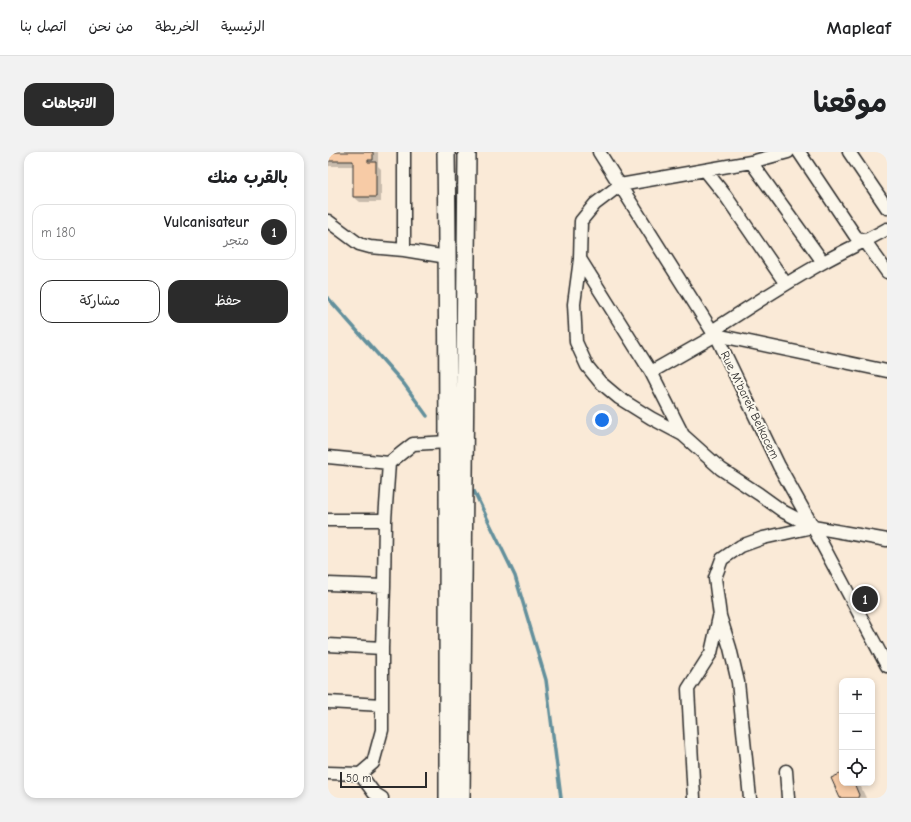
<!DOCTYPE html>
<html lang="ar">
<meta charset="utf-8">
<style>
:root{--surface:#fff;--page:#f2f2f2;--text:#202124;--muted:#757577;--line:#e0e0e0;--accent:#2b2b2b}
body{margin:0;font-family:"Comic Neue","Playpen Sans Arabic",sans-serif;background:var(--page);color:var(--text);direction:rtl}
.controls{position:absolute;right:12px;bottom:12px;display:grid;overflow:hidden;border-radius:8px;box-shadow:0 2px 6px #0003}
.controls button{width:36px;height:36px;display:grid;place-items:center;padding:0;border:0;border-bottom:1px solid var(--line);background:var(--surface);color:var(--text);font:20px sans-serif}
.scale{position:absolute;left:12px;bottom:10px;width:87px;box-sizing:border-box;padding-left:4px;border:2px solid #2b2b2b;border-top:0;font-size:11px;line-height:14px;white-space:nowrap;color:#2b2b2b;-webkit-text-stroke:3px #fbf7ec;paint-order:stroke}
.you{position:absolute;left:274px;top:268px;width:14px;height:14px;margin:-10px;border:3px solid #fff;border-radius:50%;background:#1a73e8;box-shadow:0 0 0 6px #1a73e833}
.badge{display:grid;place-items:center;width:26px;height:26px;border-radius:50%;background:var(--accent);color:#fff;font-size:13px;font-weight:700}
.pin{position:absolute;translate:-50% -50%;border:2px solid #fff;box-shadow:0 1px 4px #0006}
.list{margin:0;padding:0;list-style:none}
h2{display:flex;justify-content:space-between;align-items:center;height:52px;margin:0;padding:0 16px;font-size:17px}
h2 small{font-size:13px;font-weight:400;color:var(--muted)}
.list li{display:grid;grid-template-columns:26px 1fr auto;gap:12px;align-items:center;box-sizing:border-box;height:56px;margin:0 8px 8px;padding:0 8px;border:1px solid var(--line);border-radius:12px}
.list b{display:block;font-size:15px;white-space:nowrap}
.list p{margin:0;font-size:13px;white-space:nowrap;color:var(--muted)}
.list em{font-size:13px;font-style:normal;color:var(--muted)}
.actions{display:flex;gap:8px;padding:12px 16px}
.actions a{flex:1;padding:9px 0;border:1px solid var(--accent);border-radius:12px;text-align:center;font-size:14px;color:var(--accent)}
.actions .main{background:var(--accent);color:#fff}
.icon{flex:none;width:22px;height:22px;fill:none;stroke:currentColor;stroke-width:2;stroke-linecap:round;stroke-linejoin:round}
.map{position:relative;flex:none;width:559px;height:646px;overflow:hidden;direction:ltr;border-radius:12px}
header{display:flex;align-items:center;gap:24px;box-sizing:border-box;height:56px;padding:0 20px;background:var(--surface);border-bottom:1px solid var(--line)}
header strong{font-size:19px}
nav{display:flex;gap:22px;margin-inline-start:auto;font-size:14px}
.intro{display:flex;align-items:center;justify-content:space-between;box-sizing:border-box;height:96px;padding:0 24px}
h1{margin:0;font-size:28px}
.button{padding:10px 18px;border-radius:12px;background:var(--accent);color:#fff;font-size:14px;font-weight:700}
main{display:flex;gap:24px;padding:0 24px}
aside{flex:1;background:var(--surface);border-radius:12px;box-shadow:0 2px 6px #0003}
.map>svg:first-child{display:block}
.shadow{fill:#0003}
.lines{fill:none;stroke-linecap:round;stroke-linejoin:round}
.stream{stroke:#63909c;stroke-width:3.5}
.building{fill:#f7cba6;stroke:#2b2b2b}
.minor-casing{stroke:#2b2b2b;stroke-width:15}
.highway-casing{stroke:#2b2b2b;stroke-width:20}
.minor{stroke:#fbf7ec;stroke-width:12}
.highway{stroke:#fbf7ec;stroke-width:17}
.labels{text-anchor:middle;stroke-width:4;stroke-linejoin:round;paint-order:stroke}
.street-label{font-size:12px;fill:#2b2b2b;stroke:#fbf7ec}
</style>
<header>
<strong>Mapleaf</strong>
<nav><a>الرئيسية</a><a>الخريطة</a><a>من نحن</a><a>اتصل بنا</a></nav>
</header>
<div class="intro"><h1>موقعنا</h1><a class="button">الاتجاهات</a></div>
<main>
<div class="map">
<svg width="559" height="646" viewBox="0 0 559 646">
<rect width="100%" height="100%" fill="#faead7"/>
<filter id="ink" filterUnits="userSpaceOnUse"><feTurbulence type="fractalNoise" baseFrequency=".025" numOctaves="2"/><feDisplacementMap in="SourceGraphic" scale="8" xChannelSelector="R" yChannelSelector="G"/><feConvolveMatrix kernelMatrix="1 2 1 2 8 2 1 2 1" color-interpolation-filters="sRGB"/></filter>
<g filter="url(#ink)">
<!-- shadow -->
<path class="shadow" d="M0,0H50V14L53,17V50H32L26,45V14H0Z
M514,622V631H529L533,635L538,646H513Z"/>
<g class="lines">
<!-- stream -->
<path class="stream" d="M0,146L76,232L99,264
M146,339L187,424L218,528L233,646"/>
</g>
<!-- building -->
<path class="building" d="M0,0H45V8H40V10H48V45H25V9H0Z
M514,621V631H526L531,643L530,645V646H512L503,626Z"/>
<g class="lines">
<defs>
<path id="minor" d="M76,0V98
M271,0L384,179L388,183L451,314L485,375L559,514
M460,0L423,10L377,18L292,33L267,52L253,69L252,107L246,152L248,190L259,214L272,230L291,246L323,266L355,283L393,317L431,342L456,360L485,375L559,388
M471,0L528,85L537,89L559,120
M521,0L559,56
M423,10L495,110
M377,18L397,43L458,132
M0,69L31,92L42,95L76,98L119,105
M252,107L323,220L355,283
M384,179C420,156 456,132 494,111C515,99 538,89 559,77
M323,220L388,183L559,219
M0,305L61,311
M0,368H57
M0,432L56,434
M0,493L54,496
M0,550L54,553
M458,619L460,646
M0,621L32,622L45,611L54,578V496L56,434L57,368L61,311L85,292L120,290
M32,622L46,641L54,646
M366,646L360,537L383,501L391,465
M422,646L410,530L402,496L392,464L387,426L394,407L413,394L435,386L485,375"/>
<path id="highway" d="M118,0C121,215 120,431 120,646
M133,646L139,0"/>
</defs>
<!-- minor casing -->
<use href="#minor" class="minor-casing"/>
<!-- highway casing -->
<use href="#highway" class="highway-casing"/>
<!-- minor -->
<use href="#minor" class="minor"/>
<!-- highway -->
<use href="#highway" class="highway"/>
</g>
</g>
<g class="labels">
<!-- street labels -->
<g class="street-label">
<text transform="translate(422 253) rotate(64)" y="4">Rue M'barek Belkacem</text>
</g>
</g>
</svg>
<div class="controls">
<button>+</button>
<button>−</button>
<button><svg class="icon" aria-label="locate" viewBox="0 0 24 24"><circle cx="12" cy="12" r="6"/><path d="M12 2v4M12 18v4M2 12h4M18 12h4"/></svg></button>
</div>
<div class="scale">50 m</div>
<div class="you"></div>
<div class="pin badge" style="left:537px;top:447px">1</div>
</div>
<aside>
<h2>بالقرب منك<small></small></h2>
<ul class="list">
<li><span class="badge">1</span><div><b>Vulcanisateur</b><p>متجر</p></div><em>180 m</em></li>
</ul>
<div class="actions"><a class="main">حفظ</a><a>مشاركة</a></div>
</aside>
</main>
